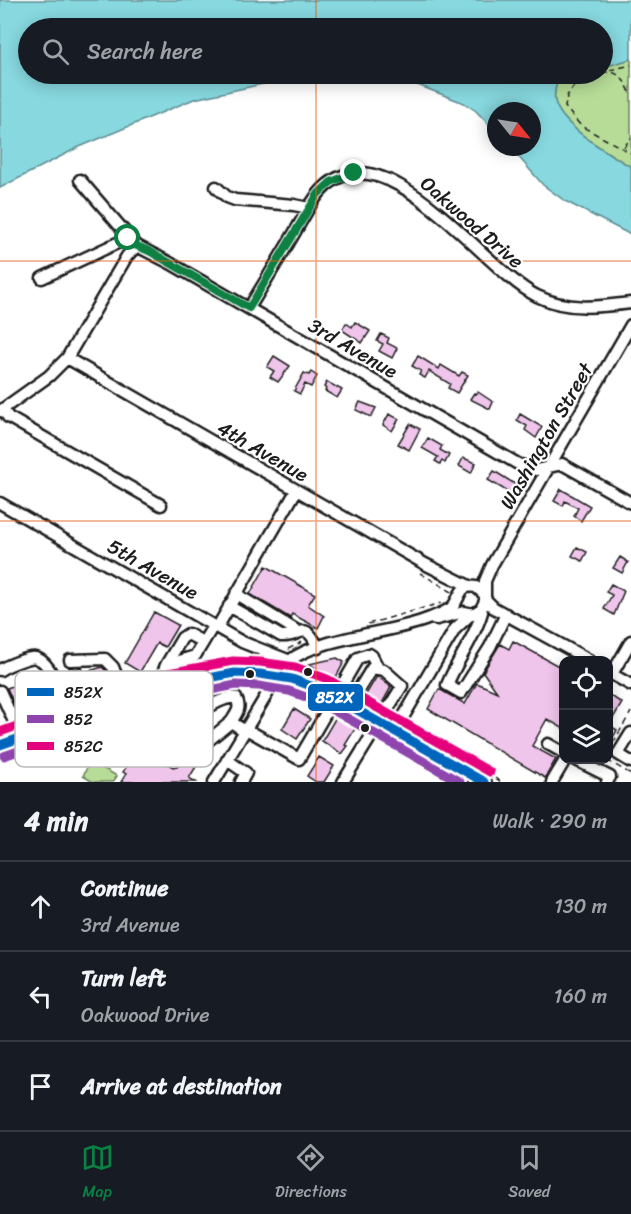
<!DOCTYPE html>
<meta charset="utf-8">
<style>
:root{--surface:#171b24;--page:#242831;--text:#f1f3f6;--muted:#9ea1a6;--line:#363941;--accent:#0b8043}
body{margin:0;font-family:Sriracha,sans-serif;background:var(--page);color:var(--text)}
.controls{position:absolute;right:18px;bottom:18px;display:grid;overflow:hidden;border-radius:12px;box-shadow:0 3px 15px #0003}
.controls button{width:54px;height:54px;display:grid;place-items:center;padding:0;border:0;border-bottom:2px solid var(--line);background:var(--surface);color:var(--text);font:30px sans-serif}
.compass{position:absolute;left:487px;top:102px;width:54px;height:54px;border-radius:50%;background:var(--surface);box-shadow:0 3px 15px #0003;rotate:120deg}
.stop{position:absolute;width:18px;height:18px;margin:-14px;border:4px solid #0b8043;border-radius:50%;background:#fff}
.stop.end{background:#0b8043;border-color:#fff;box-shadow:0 2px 6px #0008}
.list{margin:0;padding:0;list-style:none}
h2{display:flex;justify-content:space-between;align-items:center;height:78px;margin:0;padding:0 24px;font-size:26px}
h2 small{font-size:20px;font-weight:400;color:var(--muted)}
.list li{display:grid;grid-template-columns:39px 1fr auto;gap:18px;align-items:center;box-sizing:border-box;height:90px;padding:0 24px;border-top:2px solid var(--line)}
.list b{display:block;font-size:22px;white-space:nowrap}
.list p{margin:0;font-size:20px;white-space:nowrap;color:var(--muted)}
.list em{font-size:20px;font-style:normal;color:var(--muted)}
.icon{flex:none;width:33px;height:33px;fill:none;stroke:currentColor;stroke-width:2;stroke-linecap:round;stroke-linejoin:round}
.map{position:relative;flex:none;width:631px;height:782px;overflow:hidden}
.search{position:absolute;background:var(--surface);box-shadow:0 3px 15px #0003;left:18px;right:18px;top:18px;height:66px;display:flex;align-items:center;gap:15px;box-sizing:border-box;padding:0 21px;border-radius:33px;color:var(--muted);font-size:22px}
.sheet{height:348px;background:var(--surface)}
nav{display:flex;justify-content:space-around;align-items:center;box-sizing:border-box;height:84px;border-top:2px solid var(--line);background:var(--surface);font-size:16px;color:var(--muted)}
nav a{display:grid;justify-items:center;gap:3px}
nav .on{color:var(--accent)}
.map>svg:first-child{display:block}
.green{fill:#b6dc97;stroke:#697c5a;stroke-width:1.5}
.water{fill:#87d8df;stroke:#5c8d91;stroke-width:1.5}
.building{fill:#f0c5ec;stroke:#1c1c1c;stroke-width:1.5}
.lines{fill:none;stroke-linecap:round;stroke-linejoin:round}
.minor-casing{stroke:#1c1c1c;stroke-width:15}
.major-casing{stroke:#1c1c1c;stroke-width:18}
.path{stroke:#1c1c1c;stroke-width:1.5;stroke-dasharray:6 4.5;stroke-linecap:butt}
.minor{stroke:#fff;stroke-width:10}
.major{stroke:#fff;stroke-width:14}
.bus-1-casing{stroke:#fff;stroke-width:14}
.bus-2-casing{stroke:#fff;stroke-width:14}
.bus-3-casing{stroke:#fff;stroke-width:14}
.bus-1{stroke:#0065bd;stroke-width:9}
.bus-2{stroke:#8e44ad;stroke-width:9}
.bus-3{stroke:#e5007d;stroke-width:9}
.route{stroke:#0b8043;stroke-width:8}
.grid{fill:none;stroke:#e8590c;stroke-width:1.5;stroke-opacity:0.55}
.bus-dot{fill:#1c1c1c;stroke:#fff;stroke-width:2}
.labels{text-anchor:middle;stroke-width:4.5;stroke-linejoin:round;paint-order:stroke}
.street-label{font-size:20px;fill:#1c1c1c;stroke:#fff}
.key{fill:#fff;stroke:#bbb;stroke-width:1.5}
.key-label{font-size:16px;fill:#1c1c1c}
.line-badge{stroke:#fff;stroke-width:2}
.badge-label{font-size:16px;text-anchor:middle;font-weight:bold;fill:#fff}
</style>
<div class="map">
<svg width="631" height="782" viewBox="0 0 631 782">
<rect width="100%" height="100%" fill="#fff"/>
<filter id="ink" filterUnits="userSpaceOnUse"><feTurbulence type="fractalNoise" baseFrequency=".0167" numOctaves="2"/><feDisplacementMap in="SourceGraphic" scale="12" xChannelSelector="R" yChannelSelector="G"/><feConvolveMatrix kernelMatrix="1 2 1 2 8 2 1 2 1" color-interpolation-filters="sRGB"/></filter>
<g filter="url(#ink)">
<!-- green -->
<path class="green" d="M631,59V167C610,153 560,127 555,101C553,93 556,86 558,78L576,74H602L603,67Z
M90,761L117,776L113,782H93L83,776Z"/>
<!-- water -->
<path class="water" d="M0,0H631V59L603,67L602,28H28V74H576L558,78C556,86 553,93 555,101C560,126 610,154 631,167V235L565,201L543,185L510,147H532V111H496V132L476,111L464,103L415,84L305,75L194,99L77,148L0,188Z"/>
<!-- building -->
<path class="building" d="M355,322L370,331L362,343L342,330L346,323L352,327Z
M381,334L389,338L387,343L397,348L392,358L379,351L383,344L377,341Z
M274,356L290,366L278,382L270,377L274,371L267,367Z
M418,356L439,369L441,365L459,376L462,372L468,375L457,393L448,388L450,384L429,371L425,378L419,375L421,371L412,366Z
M311,372L317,376L311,387L305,384L300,394L294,391L304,373L309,375Z
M327,382L342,390L337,398L325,391L326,389L324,387Z
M478,392L493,402L490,409L470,399L474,393L476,394Z
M360,402L376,408L371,417L356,410Z
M389,414L399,419L392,431L383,425Z
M520,414L542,427L536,438L525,430L527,426L517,420Z
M410,424L420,429L409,450L398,444Z
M428,438L442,446L440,450L449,455L445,463L442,461L440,464L435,461L438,457L422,448Z
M463,458L476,463L471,473L459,466Z
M494,471L515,484L510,493L488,480Z
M561,489L590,506L581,521L574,516L578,508L565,501L563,506L554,501Z
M577,547L587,552L582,561L572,556Z
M620,557L628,562L622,573L613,568Z
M266,566L315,594L308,605L324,616L318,628L292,614L290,618L250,594Z
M611,584L624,591L614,615L604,609L612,595L606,592Z
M154,612L178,625L165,647L157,643L140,672L125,663Z
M513,641L564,669V729L547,719L532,746L556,759L545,778L428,709L439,689L465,704L477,683L497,692L483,672L500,644L509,649Z
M337,658L344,662L335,679L309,664Z
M69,667L76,669L81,667L83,673L102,667L106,671L110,682L103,684V682L88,687L90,694L77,699L76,702L72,703L66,679L70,678Z
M377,676L391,687L381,705L365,696Z
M35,678L40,693L14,704L7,688Z
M609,695L622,703L609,725L617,730L609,745Z
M294,709L310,719L297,739L282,729Z
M336,717L355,729L345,745L348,746L342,754L322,741Z
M116,732L173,767L180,765L190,749L202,757L189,778L196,782H121L126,774L123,772L128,764L115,755L107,766L94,758L102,746L106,749Z
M319,757L334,766L324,782H316L307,776Z"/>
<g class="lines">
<defs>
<path id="minor" d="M80,180L137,246L170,263L518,464L536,470L562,464L631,503
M216,187L227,197L235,200L294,205L309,208
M42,278L128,238
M249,308C265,282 281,256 296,230C305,215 313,197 327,185C390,132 485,271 537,296C567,311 599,307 631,303
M67,358L425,564L469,586
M3,409L8,417L161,505
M0,411L49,376L67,358L127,256L137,246
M0,503L242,642L290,661
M236,594L299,632
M485,599L494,608L589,660
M229,606L281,636C301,638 305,618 318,648
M482,612C475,638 457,660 447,685L461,693L490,647L506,614
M431,618L437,619L464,612L473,614L481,609L485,601V581L492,565L631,325
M217,628L296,491
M70,660L105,659L113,667L126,700
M166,665L182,638L188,634L203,642
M0,670C6,666 30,656 36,658C54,663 64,705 69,720
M608,672L631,685
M612,674L631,641
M168,686L164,670L166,665L195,656L213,626
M0,691L21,737
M13,719L24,708L38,706L44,711L49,727
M231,722L204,744H198C168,728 219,695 236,698C242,708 236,714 231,722L245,731
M246,729L299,759L358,658L369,654L372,656L378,668
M395,731L455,629L471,614
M631,733L618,754L631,762
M548,744L564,753
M227,760L246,773L241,782
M576,760L610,777L607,782
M214,782L278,676C281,671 285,665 289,661C321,636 392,634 430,618C437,615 450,611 454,605C461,595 460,584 476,587L484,594
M343,782L402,686L384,670L372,668L350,704
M552,782L565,760"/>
<path id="major" d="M0,745L166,686L207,677L235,673L260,674L292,679L322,690L484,782"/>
</defs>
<!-- minor casing -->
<use href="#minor" class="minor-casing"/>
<!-- major casing -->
<use href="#major" class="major-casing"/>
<!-- path -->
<path class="path" d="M610,70L631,65
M602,73C619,68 625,82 631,94
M600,74L587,79L581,76L567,96L565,107L581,126L631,153
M624,147L631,138
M420,573L452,592
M368,624L441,603
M288,649L302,642
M26,723L36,720
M0,733L8,730
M613,743L631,712
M608,759L610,762L631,774
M495,778L501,782"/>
<!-- minor -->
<use href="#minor" class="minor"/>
<!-- major -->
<use href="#major" class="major"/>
<defs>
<path id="bus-1" d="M0,745L166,686L235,673L260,674L292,679L322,690L484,782"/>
<path id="bus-2" d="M4,756L169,698L236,685L259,686L289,691L317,701L460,782"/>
<path id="bus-3" d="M0,732L163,674L233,661L260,662L295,667L327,679L490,772"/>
</defs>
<!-- bus-1 casing -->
<use href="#bus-1" class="bus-1-casing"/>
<!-- bus-2 casing -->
<use href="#bus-2" class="bus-2-casing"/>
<!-- bus-3 casing -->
<use href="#bus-3" class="bus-3-casing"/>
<!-- bus-1 -->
<use href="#bus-1" class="bus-1"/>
<!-- bus-2 -->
<use href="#bus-2" class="bus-2"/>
<!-- bus-3 -->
<use href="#bus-3" class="bus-3"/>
</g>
</g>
<g class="lines" filter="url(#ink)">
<!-- route -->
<path class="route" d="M128,238L137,246L149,251L249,308L318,194L331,182L354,173"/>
</g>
<!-- grid -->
<path class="grid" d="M316,0V28M316,74V782M0,261H631M0,521H631"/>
<!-- markers -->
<g class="bus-dot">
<circle cx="308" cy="672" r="5"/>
<circle cx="250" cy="674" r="5"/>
<circle cx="365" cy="728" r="5"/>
</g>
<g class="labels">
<!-- street labels -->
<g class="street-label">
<text transform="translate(472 222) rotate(41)" y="7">Oakwood Drive</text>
<text transform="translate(353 348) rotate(30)" y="7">3rd Avenue</text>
<text transform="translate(546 436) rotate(-60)" y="7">Washington Street</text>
<text transform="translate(263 451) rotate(30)" y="7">4th Avenue</text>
<text transform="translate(153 569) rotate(30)" y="7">5th Avenue</text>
</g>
</g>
<!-- legend -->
<rect x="15" y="671" width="198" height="96" rx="9" class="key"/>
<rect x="27" y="688" width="27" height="8" fill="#0065bd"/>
<rect x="27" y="715" width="27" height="8" fill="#8e44ad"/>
<rect x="27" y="742" width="27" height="8" fill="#e5007d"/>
<g class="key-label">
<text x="64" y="698">852X</text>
<text x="64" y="725">852</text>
<text x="64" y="752">852C</text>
</g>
<rect class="line-badge" x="307" y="683" width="57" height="29" rx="6" fill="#0065bd"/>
<g class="badge-label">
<text x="335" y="703">852X</text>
</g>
</svg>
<div class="controls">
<button><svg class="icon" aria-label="locate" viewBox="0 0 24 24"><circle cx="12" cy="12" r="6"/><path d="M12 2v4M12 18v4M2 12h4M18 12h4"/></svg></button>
<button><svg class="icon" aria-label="layers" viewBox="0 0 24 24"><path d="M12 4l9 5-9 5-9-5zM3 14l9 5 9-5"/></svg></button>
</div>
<svg class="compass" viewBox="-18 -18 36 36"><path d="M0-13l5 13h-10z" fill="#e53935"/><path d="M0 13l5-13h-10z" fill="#9ea1a6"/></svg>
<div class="stop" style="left:128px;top:238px"></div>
<div class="stop end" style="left:354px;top:173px"></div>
<div class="search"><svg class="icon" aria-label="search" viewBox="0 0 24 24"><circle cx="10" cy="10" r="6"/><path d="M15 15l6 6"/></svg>Search here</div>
</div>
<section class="sheet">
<h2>4 min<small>Walk · 290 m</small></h2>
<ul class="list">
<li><svg class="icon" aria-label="ahead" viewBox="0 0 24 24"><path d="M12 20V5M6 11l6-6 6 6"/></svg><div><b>Continue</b><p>3rd Avenue</p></div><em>130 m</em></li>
<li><svg class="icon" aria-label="left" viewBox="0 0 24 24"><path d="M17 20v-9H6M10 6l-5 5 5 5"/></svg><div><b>Turn left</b><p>Oakwood Drive</p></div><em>160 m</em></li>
<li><svg class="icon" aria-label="arrive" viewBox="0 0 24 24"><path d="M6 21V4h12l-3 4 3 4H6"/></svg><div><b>Arrive at destination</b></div></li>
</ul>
</section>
<nav>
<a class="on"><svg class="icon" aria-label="map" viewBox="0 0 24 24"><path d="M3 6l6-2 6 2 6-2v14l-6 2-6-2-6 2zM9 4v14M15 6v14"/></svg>Map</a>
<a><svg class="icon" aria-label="directions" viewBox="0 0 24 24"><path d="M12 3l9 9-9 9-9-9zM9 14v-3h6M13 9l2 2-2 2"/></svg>Directions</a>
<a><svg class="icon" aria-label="saved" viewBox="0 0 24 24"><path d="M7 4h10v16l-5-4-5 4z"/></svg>Saved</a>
</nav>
